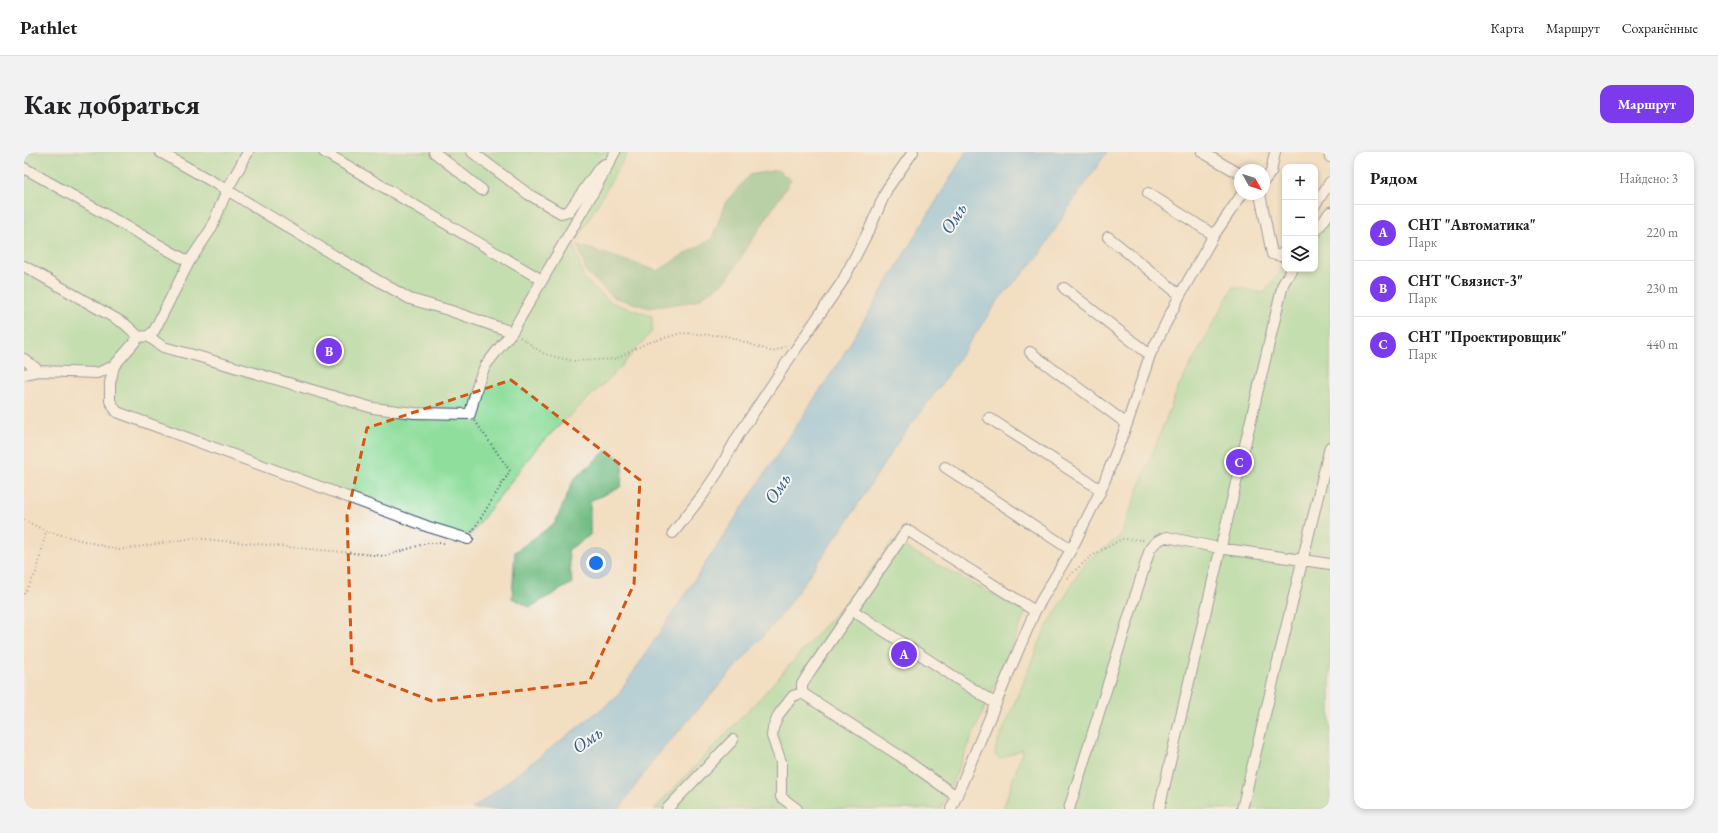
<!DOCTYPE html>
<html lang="ru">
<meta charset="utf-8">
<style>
:root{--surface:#fff;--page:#f2f2f2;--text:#202124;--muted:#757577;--line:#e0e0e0;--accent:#7c3aed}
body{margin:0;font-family:"EB Garamond",serif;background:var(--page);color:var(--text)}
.controls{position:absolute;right:12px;top:12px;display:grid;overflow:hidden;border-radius:8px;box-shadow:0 2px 6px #0003}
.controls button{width:36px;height:36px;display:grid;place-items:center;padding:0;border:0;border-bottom:1px solid var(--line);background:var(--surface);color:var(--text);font:20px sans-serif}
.compass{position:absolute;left:1210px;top:12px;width:36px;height:36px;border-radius:50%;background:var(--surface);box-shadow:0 2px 6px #0003;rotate:129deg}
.you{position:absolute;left:572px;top:411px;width:14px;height:14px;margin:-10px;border:3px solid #fff;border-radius:50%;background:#1a73e8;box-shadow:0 0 0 6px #1a73e833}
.badge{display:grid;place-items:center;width:26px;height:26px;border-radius:50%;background:var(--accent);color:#fff;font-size:13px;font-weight:700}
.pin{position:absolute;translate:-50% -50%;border:2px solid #fff;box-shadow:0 1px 4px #0006}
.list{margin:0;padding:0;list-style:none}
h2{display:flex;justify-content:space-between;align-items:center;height:52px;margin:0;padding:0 16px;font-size:17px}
h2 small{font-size:13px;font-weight:400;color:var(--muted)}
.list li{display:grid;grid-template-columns:26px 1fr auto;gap:12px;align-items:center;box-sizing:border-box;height:56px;padding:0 16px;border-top:1px solid var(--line)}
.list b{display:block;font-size:15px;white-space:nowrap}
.list p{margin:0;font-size:13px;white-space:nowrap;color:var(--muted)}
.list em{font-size:13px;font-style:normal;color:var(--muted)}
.icon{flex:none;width:22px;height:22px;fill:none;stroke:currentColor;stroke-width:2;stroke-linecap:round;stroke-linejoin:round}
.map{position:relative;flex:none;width:1306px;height:657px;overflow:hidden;border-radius:12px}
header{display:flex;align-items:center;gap:24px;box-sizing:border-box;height:56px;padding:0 20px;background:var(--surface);border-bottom:1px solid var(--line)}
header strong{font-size:19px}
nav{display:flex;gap:22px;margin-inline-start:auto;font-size:14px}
.intro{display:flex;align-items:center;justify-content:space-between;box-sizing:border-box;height:96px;padding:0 24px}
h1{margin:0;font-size:28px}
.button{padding:10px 18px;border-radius:12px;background:var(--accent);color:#fff;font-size:14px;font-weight:700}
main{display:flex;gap:24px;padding:0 24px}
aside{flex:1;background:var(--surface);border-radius:12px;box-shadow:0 2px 6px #0003}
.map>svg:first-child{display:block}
.green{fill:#8fde9c;stroke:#55867d}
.forest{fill:#73bd84;stroke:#477671}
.water{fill:#72bdeb;stroke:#4676a4}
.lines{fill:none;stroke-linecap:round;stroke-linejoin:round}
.minor-casing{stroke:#3b496d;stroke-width:12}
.path{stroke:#3b496d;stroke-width:2;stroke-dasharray:1 3;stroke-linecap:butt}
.minor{stroke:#fff;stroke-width:10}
.marked{fill:none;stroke:#d45514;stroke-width:3;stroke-dasharray:8 5;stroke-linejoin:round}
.labels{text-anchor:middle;stroke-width:4;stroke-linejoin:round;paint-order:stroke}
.water-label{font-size:19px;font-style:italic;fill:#355a88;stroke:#f6f6f2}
</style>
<header>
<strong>Pathlet</strong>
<nav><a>Карта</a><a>Маршрут</a><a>Сохранённые</a></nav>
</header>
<div class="intro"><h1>Как добраться</h1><a class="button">Маршрут</a></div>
<main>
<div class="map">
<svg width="1306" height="657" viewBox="0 0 1306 657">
<rect width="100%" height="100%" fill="#f6f6f2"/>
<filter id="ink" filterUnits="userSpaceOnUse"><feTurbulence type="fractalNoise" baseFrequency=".025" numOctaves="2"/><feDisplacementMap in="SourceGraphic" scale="8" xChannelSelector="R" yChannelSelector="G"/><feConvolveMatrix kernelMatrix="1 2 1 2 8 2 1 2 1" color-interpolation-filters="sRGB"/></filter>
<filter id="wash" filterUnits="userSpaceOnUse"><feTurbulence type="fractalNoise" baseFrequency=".012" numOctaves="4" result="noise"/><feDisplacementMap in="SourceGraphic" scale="16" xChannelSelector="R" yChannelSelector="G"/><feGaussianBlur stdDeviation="0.9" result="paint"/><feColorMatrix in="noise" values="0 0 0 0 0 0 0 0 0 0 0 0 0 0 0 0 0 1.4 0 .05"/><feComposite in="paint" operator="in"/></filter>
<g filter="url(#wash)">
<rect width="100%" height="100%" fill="#f2dec1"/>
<!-- green -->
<path class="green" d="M0,0H604L550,93L560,127L588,151L628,164V179L593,219L514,294L447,382L423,384L86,260L93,226H14L0,228Z
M1306,54V657H979L999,597L975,607L971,603L972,595L1020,480L1060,412L1096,384L1154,236L1209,135L1240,141L1261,113V117H1291V74Z
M869,389L1002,460L917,657H630L738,544L827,444Z"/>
<!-- forest -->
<path class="forest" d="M753,18L767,28L702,129L672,149L625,156L589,145L562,120L554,93L634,119L657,104L688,87L701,51L725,23Z
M584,297L599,308L597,335L566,349V383L544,398L548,431L506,455L488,446L491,400L531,371L550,327Z"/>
<!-- water -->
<path class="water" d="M942,0H1083L1043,58L1015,104L975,147L917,233L875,288L822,371L755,466L631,606L595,657H448L593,545L816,208Z"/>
</g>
<g filter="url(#ink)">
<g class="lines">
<defs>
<path id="minor" d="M136,0L203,38L311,104L386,147L424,158L488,180
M300,0L518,128
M410,0L458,38
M448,0L504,42L537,61L545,59L576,15L581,12
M1178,0L1216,22
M1305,0L1306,5
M0,16L165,110
M1240,29L1247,20L1251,0
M1124,41L1190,83
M1236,42L1248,102L1257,104L1261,98
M1291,53L1306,30
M1291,81L1306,60
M1084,85L1156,143
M0,114L101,172L115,185
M1040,136L1126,203
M124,184L139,195L173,204L349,256L390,261L446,262L454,231L461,214L488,180L570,39L591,0
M1006,200L1103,272
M0,207L15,219
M90,214L86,231V249L93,260L405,375L444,387
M0,222L15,219L73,221L90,214L115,185L124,184L130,179L165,110L187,77L203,38L224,0
M965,266L1077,338
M921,315L1047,398
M649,381L678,344L694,320L714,284L763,210L818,130L846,76L863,37L889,0
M828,458L972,552
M778,541L876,604L932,644
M643,657L709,588
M773,657L757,645V610L748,584L749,576L755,562L769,544L778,541V532L787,518L883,378L1011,459
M927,657L1011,459L1047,398L1077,338L1103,272L1126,203L1156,143L1190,83L1218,42
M1045,657L1126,397C1131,390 1135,387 1143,385L1195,396L1306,412
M1135,657L1259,132L1268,117
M1218,657L1306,295"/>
</defs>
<!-- minor casing -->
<use href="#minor" class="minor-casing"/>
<!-- path -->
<path class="path" d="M496,185L520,202L549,209L591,207L623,191L658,181L703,184L749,200L761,194
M0,368L22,379L95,398L169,386L361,404L403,391H420
M448,380L486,319L451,269
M1043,426L1066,405L1098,387L1120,388
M0,442L13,419L22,379"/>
<!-- minor -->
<use href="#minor" class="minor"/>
</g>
</g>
<!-- marked area -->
<path d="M0 0H1306V657H0ZM487,228L616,328L610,432L565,530L408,549L328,518L323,364L343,276Z" fill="#f2dec1" fill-opacity=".55" fill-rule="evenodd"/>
<path class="marked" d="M487,228L616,328L610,432L565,530L408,549L328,518L323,364L343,276Z"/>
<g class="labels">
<!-- water labels -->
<g class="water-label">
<text transform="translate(929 66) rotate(-58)" y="7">Омь</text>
<text transform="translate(753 336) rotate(-56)" y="7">Омь</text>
<text transform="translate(563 587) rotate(-36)" y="7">Омь</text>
</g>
</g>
</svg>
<div class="controls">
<button>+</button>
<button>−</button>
<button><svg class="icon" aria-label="layers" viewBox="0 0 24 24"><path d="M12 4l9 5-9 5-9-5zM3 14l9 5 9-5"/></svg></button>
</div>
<svg class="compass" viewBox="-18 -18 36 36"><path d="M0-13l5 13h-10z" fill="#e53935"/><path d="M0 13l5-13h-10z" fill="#757577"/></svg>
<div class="you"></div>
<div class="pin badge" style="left:880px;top:502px">A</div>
<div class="pin badge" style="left:305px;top:199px">B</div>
<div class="pin badge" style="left:1215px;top:310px">C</div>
</div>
<aside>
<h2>Рядом<small>Найдено: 3</small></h2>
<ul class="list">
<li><span class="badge">A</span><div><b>СНТ &quot;Автоматика&quot;</b><p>Парк</p></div><em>220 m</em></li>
<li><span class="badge">B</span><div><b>СНТ &quot;Связист-3&quot;</b><p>Парк</p></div><em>230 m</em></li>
<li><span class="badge">C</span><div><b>СНТ &quot;Проектировщик&quot;</b><p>Парк</p></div><em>440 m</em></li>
</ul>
</aside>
</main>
